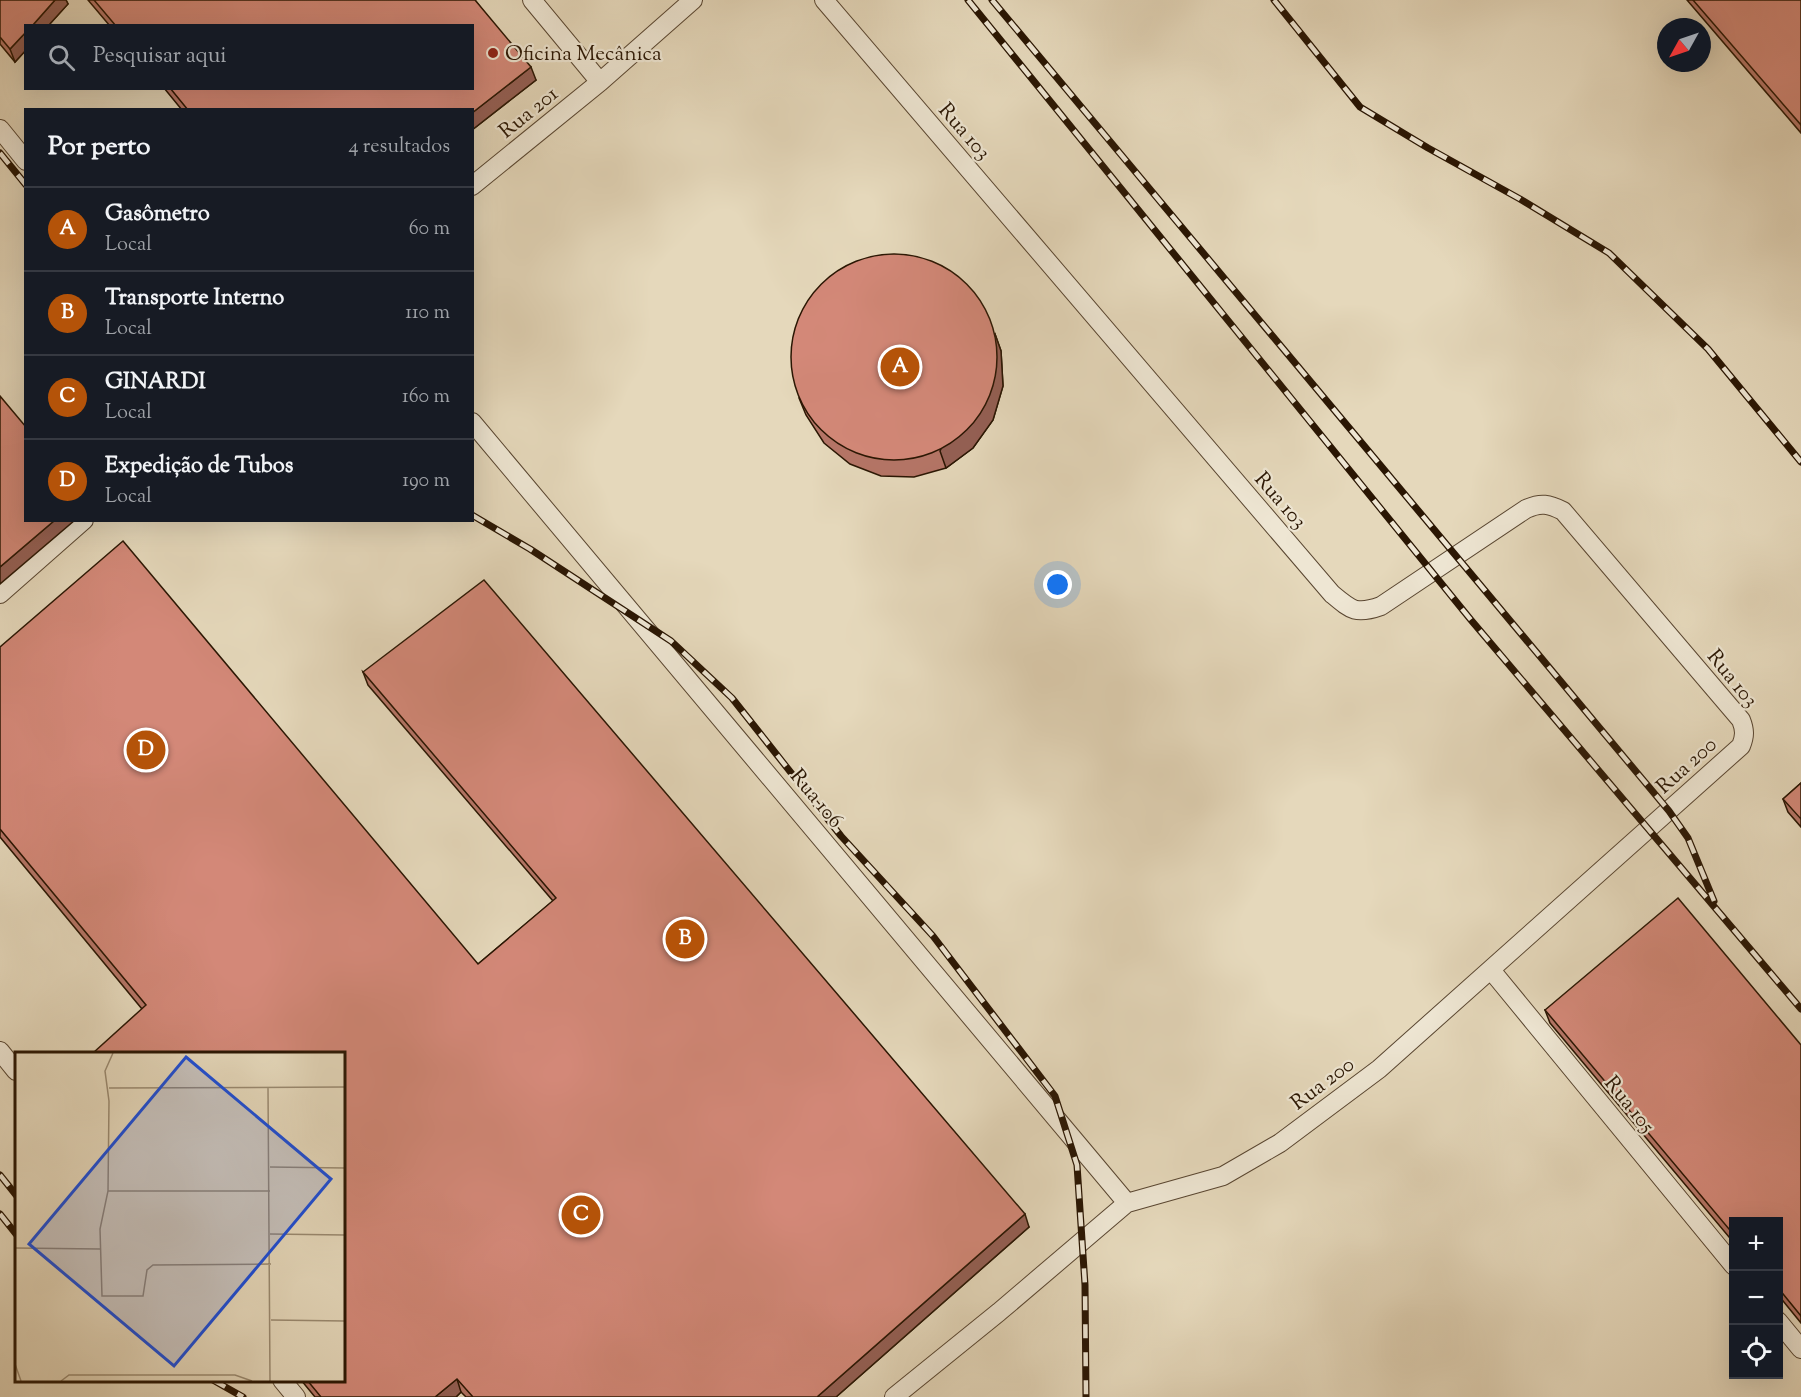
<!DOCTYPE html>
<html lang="pt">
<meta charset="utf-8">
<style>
:root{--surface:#171b24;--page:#242831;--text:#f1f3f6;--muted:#9ea1a6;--line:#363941;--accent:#b45309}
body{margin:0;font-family:"Sorts Mill Goudy",serif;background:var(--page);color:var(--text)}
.controls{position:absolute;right:18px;bottom:18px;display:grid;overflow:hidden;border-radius:0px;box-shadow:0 6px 24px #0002}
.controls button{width:54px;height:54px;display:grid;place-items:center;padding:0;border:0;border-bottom:2px solid var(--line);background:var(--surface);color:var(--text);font:30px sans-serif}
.compass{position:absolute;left:1657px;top:18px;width:54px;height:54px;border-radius:50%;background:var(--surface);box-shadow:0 6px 24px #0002;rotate:230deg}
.you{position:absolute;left:1058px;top:585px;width:21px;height:21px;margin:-15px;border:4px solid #fff;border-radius:50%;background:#1a73e8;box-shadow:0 0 0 9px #1a73e833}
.badge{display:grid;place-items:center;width:39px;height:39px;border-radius:50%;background:var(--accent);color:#fff;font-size:20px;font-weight:700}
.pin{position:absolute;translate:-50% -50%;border:3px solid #fff;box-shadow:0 2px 6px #0006}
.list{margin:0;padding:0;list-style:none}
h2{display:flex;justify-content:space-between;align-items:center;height:78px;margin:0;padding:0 24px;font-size:26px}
h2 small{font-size:20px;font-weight:400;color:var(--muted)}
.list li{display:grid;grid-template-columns:39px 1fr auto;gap:18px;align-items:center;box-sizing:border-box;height:84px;padding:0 24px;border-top:2px solid var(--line)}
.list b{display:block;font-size:22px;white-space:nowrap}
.list p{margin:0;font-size:20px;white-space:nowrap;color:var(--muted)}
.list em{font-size:20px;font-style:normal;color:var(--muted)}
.icon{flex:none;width:33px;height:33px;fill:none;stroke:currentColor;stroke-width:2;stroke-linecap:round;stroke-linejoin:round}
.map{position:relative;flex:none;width:1801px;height:1397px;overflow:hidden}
.search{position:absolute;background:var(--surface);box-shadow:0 6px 24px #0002;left:24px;top:24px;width:450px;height:66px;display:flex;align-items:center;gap:15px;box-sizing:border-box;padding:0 21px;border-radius:0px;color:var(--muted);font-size:22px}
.panel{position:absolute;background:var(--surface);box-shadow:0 6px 24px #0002;left:24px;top:108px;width:450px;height:414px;border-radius:0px}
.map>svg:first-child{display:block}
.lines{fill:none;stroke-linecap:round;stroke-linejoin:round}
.service-casing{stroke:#594631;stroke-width:20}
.service{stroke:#eee6d3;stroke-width:18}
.rail-casing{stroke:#2a1603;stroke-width:7}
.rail{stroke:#eee6d3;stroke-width:4.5;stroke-dasharray:14;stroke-linecap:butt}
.wall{fill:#b57567;stroke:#2a1603;stroke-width:1.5}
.shaded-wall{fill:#945f54;stroke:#2a1603;stroke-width:1.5}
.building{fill:#d38878;stroke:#2a1603;stroke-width:1.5}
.poi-dot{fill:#8f2418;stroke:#eee6d3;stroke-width:2}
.labels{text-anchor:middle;stroke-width:4.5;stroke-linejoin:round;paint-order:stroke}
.poi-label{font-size:21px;fill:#2a1603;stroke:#eee6d3;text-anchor:start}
.street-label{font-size:21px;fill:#2a1603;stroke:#eee6d3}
.inset-road{fill:none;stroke:#9a8a71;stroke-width:1.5}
.view{fill:#1d4ed8;fill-opacity:0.15;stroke:#1d4ed8;stroke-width:3}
.inset-edge{fill:none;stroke:#2a1603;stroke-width:3}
</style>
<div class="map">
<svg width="1801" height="1397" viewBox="0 0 1801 1397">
<rect width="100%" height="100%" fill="#e5d8bb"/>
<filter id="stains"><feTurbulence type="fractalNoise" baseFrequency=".00333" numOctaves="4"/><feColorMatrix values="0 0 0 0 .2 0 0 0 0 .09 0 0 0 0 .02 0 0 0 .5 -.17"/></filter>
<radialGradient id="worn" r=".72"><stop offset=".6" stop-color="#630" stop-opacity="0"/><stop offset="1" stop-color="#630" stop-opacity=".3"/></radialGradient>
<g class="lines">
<defs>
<path id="service" d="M532,0L600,82
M824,0L1332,594C1351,610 1356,615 1381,606L1526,509C1541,502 1549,504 1563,511L1741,720C1745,730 1745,736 1741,746L1379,1069L1280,1143L1223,1176L1127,1203L999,1312L894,1397
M0,129L26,161
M472,186L600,82L693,0
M472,422L1127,1203
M0,594L84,520
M1491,970L1734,1266
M0,1051L16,1071
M1778,1321L1801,1349
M282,1380L296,1397"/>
</defs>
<!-- service casing -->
<use href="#service" class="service-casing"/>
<!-- service -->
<use href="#service" class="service"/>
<defs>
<path id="rail" d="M968,0L1471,620L1801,1009
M992,0L1669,811L1688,838L1714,901
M1274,0L1360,107L1428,148L1520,199L1609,253L1708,349L1801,462
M0,153L26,185
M472,515L530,549L671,641L732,698L841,836L933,936L1055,1096L1077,1165L1085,1285L1086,1397
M0,1175L16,1195
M0,1214L16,1234
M213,1380L243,1397"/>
</defs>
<!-- rail casing -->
<use href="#rail" class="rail-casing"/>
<!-- rail -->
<use href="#rail" class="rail"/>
</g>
<!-- wall -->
<path class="wall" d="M0,0H66L68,4L48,26H26V50L15,62L0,44Z
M88,0H475L536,80L472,130V110H182L164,88H472V26H110Z
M1687,0H1801V133Z
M995,334L1001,351L1003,386L993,420L973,448L946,468L914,477L881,476L850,464L824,443L806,415L799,398Z
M0,647L478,964L553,901L368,685L363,672L1029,1227L836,1397H466L461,1392L456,1397H315L301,1380H344L142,1009L0,837Z
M1801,783V827L1788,812L1783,799Z
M1545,1010L1801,1045V1323L1779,1296V1221H1734V1243L1550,1023Z"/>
<!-- shaded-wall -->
<path class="shaded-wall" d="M55,0H66L68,4L48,26H32Z
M26,32V50L15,62L10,49Z
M531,67L536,80L472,130V113Z
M995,334L1001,351L1003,386L993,420L973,448L946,468L940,451Z
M55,520H75L0,584V567Z
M1025,1214L1029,1227L836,1397H817Z
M457,1379L461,1392L456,1397H435Z"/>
<!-- building -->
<path class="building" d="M0,0H55L32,26H26V32L10,49L0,37Z
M94,0H475L531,67L472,113V110H188L170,88H472V26H116Z
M1693,0H1801V125Z
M791 357a103 103 0 1 1 206 0a103 103 0 1 1-206 0Z
M0,396L26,427V520H55L0,567Z
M123,541L478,964L556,898L363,672L484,580L1025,1214L817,1397H473L457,1379L435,1397H321L307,1380H344V1053H93L146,1005L0,829V647Z
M1801,783V819L1783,799Z
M1678,898L1801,1045V1316L1779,1289V1221H1734V1235L1545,1010Z"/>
<!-- markers -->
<circle class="poi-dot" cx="493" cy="53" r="6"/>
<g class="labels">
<!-- poi labels -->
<g class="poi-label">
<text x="505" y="60">Oficina Mecânica</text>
</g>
<!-- street labels -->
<g class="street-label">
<text transform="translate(528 112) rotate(-39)" y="7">Rua 201</text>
<text transform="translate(965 131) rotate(49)" y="7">Rua 103</text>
<text transform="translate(1281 500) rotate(49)" y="7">Rua 103</text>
<text transform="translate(1733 678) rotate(51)" y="7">Rua 103</text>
<text transform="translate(1686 765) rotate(-42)" y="7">Rua 200</text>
<text transform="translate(817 798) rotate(50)" y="7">Rua 106</text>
<text transform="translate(1322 1083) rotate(-37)" y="7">Rua 200</text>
<text transform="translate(1630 1104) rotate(51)" y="7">Rua 105</text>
</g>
</g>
<!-- overview -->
<g transform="translate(15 1052)">
<rect width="330" height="330" fill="#e5d8bb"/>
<path class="inset-road" d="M98,1L90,19L94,49L93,139L85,177L87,244H128L132,218L138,213L256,212M94,36L330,35M253,36L255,329M255,115L330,116M93,139H255M255,182L330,183M0,196L85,197M256,268L330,269M0,312L6,329M46,329L54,323H220L237,329"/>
<path class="view" d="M171,5L316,127L159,314L14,192Z"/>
<rect width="330" height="330" class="inset-edge"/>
</g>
<rect width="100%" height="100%" filter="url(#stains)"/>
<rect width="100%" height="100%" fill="url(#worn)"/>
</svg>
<div class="controls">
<button>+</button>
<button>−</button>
<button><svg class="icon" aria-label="locate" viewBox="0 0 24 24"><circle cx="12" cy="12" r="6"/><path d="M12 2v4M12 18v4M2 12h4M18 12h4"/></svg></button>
</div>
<svg class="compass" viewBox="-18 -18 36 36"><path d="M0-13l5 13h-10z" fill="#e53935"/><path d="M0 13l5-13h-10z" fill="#9ea1a6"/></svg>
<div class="you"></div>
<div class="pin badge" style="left:900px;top:367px">A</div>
<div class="pin badge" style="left:685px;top:939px">B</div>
<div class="pin badge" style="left:581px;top:1215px">C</div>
<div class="pin badge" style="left:146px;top:750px">D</div>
<div class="search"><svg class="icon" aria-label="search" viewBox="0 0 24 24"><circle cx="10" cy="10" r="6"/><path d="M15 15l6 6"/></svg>Pesquisar aqui</div>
<section class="panel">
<h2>Por perto<small>4 resultados</small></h2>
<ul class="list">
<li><span class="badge">A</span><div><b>Gasômetro</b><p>Local</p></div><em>60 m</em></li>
<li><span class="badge">B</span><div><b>Transporte Interno</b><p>Local</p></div><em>110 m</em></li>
<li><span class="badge">C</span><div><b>GINARDI</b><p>Local</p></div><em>160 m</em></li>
<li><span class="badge">D</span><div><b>Expedição de Tubos</b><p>Local</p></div><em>190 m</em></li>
</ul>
</section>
</div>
